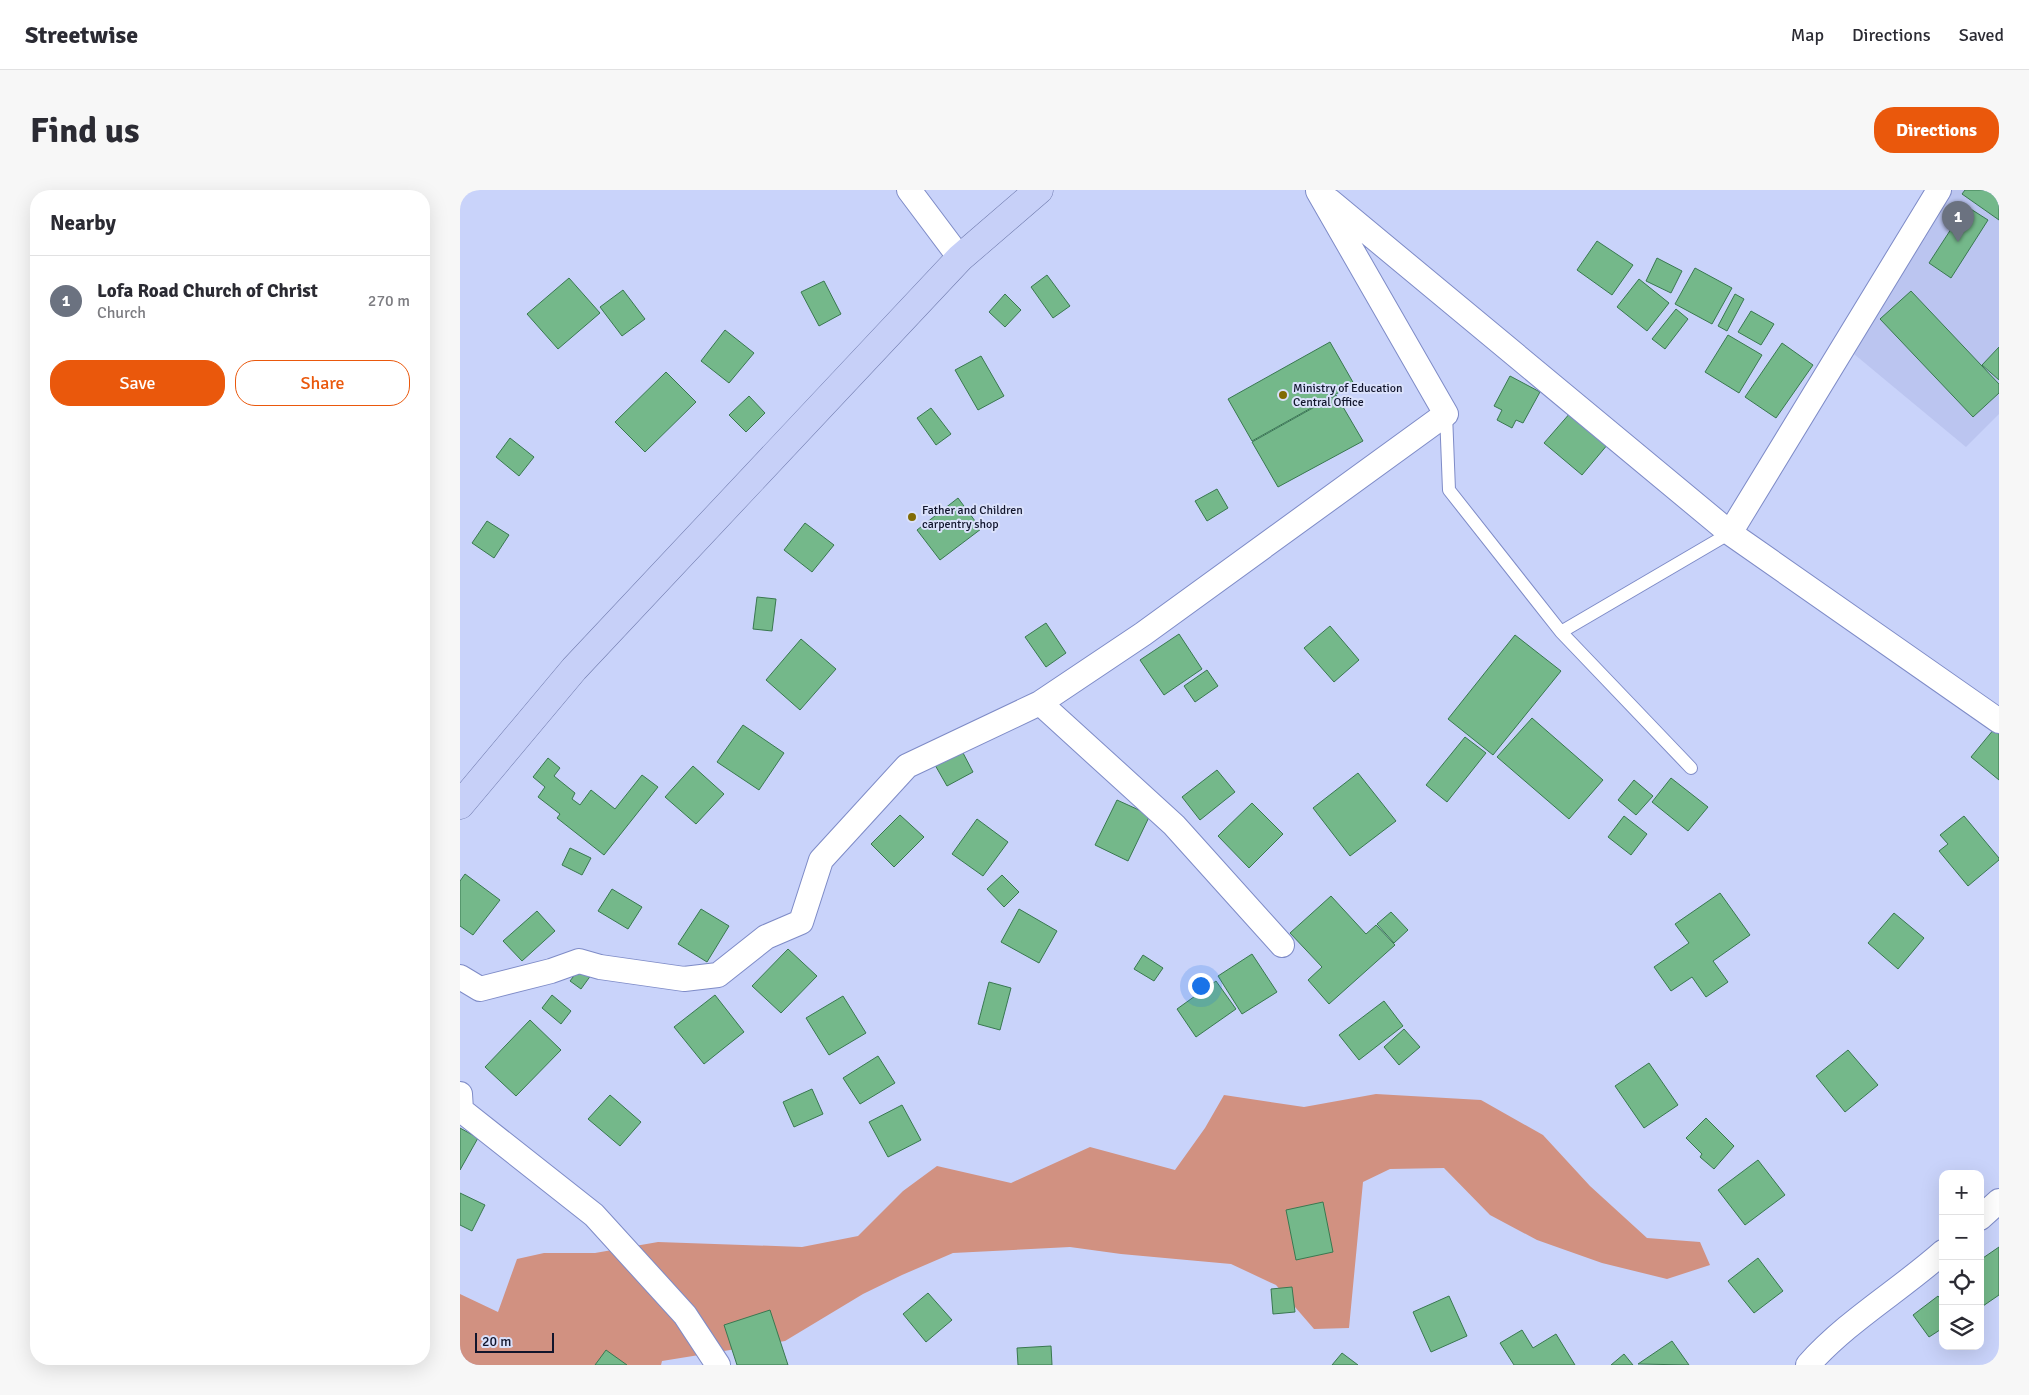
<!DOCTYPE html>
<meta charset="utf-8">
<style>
:root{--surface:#fff;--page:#f7f7f7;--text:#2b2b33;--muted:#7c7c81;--line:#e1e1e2;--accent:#ea580c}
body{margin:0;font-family:Signika,sans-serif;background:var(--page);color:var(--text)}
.controls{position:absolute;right:15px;bottom:15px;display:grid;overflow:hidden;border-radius:10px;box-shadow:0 5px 20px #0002}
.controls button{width:45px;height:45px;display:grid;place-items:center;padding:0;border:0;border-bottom:1px solid var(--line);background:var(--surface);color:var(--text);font:25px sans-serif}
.scale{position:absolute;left:15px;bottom:12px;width:79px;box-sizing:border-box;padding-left:5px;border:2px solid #11152c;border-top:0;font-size:14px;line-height:18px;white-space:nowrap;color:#11152c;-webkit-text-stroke:4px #dae1fb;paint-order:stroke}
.you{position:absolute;left:740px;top:795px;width:18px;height:18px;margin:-12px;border:4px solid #fff;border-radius:50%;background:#1a73e8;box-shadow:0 0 0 8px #1a73e833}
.badge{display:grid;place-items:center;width:32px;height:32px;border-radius:50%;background:var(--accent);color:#fff;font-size:16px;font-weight:700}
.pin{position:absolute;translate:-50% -41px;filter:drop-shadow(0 1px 2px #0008)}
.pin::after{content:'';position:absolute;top:26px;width:18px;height:15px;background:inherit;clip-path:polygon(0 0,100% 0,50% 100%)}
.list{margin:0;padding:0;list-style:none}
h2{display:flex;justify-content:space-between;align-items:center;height:65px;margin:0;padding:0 20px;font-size:21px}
h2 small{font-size:16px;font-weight:400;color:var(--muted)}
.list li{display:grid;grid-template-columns:32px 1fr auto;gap:15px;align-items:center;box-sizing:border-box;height:90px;padding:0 20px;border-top:1px solid var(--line)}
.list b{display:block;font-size:19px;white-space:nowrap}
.list p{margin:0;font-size:16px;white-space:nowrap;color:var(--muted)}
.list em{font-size:16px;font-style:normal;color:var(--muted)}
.actions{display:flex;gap:10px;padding:15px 20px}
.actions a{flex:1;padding:11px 0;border:1px solid var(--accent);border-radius:20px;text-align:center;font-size:18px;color:var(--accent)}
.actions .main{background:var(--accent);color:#fff}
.icon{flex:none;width:28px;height:28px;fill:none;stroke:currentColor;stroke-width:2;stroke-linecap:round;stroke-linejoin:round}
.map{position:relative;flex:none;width:1539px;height:1175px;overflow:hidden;border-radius:20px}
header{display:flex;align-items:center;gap:30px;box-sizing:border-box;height:70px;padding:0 25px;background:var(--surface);border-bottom:1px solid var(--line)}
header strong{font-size:24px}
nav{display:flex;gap:28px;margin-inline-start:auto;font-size:18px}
.intro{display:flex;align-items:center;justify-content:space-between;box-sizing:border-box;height:120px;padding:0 30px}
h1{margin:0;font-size:35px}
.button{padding:12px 22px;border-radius:20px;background:var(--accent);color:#fff;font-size:18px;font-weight:700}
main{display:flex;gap:30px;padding:0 30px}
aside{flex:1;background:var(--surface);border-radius:20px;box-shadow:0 5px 20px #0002}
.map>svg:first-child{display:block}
.built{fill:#bbc5f0}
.green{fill:#d19181}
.building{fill:#74b88a;stroke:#397850}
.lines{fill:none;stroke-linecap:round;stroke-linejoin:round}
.lane-casing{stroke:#7e8bc7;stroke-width:14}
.street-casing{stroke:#7e8bc7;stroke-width:26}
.primary-casing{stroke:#6f7aad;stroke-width:29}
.lane{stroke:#fff;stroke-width:12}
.street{stroke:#fff;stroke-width:24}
.primary{stroke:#c7d0f8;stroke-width:28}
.poi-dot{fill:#816b05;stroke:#dae1fb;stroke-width:2}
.labels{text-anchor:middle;stroke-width:4;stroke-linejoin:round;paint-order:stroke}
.poi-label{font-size:12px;fill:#11152c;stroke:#dae1fb;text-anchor:start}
</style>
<header>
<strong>Streetwise</strong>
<nav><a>Map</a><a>Directions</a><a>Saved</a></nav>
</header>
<div class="intro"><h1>Find us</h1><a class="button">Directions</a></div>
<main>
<aside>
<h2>Nearby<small></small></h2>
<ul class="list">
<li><span class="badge" style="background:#6b7280">1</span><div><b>Lofa Road Church of Christ</b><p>Church</p></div><em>270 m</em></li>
</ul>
<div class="actions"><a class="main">Save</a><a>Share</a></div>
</aside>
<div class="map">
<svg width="1539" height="1175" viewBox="0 0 1539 1175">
<rect width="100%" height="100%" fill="#c9d3fa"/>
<!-- built -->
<path class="built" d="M1489,0H1539V224L1506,257L1388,159Z"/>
<!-- green -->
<path class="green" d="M916,904L1021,910L1083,945L1130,996L1187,1048L1240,1052L1250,1075L1207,1089L1142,1073L1077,1050L1030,1025L984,978L930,979L903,992L889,1138L854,1139L816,1095L771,1074L661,1064L610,1057L493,1063L442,1085L403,1104L325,1151L202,1171L201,1175H0V1104L38,1122L57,1069L84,1063H135L198,1052L342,1057L398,1046L443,1001L477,976L551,993L630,957L715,980L745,938L764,905L844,917Z"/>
<!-- building -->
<path class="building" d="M1505,0H1539V30L1502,4Z
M1506,16L1528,30L1491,88L1469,73Z
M1137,51L1173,75L1152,105L1117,80Z
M1197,68L1222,81L1211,103L1186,91Z
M1235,78L1272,98L1252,134L1215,114Z
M587,85L610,116L593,128L571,97Z
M109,88L140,123L98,159L67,124Z
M1179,89L1209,113L1187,141L1157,117Z
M364,91L381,124L359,136L341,102Z
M163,100L185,129L162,146L140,117Z
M1451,101L1539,194V203L1513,227L1420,129Z
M545,104L561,120L545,137L529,122Z
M1275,104L1284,109L1267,141L1258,136Z
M1216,119L1228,129L1205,159L1192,149Z
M1291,121L1314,134L1301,155L1278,142Z
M265,140L294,163L269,193L241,171Z
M1268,145L1302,165L1279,203L1245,182Z
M870,152L894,194L792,251L768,209Z
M1322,153L1353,175L1316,228L1285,207Z
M1539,157V190L1522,175Z
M521,166L544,206L518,220L495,180Z
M206,182L236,212L185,262L155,232Z
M1050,186L1080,202L1063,233L1056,230L1052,238L1037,230L1042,220L1034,216Z
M876,205L903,251L818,297L792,252Z
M289,206L305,223L286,242L269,225Z
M471,218L491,244L476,255L457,228Z
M1111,222L1148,254L1122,285L1084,253Z
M50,248L74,267L59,286L36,267Z
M757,299L768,318L747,331L735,311Z
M498,308L521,339L480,370L457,340Z
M27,331L49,345L34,368L12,353Z
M345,333L374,355L352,382L324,360Z
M297,407L316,409L312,441L293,439Z
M586,433L606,463L586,477L565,447Z
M870,436L899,470L874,492L844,458Z
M719,444L742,479L704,505L680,470Z
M1055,445L1101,481L1033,565L988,529Z
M341,449L376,479L340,520L306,490Z
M747,480L758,496L735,512L724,496Z
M1072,528L1143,590L1109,629L1037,567Z
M1539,533V590L1511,567Z
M283,535L324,563L299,600L257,572Z
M1005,547L1026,563L987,612L966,595Z
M502,561L513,582L487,596L475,575Z
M88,568L100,578L94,586L115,603L112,609L120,615L131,600L155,619L182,585L198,597L144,665L97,628L100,624L78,607L85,597L73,587Z
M233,576L264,604L236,634L205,607Z
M757,580L775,602L740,630L722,607Z
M898,583L936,631L890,666L853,618Z
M1211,588L1248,617L1228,641L1192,612Z
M1174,590L1193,606L1176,625L1158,610Z
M657,610L690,625L668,671L635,655Z
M792,613L823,644L789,678L758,646Z
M440,625L464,647L434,677L411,654Z
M1164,626L1187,644L1171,665L1148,647Z
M1504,626L1539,668V670L1508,696L1479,661L1488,654L1480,645Z
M517,629L548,652L523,686L492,664Z
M110,658L131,668L122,685L102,675Z
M5,684L40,710L13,745L0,736V691Z
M542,685L559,702L544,717L527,699Z
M152,699L182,717L168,739L138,721Z
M1260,703L1290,745L1253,771L1268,792L1246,807L1232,787L1211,801L1194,777L1229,753L1215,734Z
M871,706L906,744L916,735L935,755L869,814L848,790L862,777L830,743Z
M241,719L269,736L247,772L218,754Z
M559,719L597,741L579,773L541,752Z
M77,721L95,741L62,771L43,751Z
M931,722L948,740L934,753L917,734Z
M1434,723L1464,748L1438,779L1408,753Z
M328,759L357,786L321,823L292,796Z
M792,764L817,802L782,824L758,786Z
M683,765L703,778L694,791L674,779Z
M123,774L134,781L121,799L110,791Z
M756,791L776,819L736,847L717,819Z
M529,792L551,798L540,840L518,834Z
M92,805L111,821L101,834L82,818Z
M255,805L284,842L244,874L214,837Z
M383,806L406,843L369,865L346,828Z
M924,811L943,836L899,870L879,845Z
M70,830L101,860L56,906L25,877Z
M944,839L960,857L939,875L924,857Z
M1388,860L1418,895L1385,922L1356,886Z
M418,866L435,893L400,914L383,888Z
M1189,873L1218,915L1184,938L1155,896Z
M352,899L363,924L334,937L323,912Z
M150,905L181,932L160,956L128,929Z
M442,915L461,950L428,967L409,932Z
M1246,928L1274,956L1254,979L1240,967L1242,964L1226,948Z
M0,938L18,948L0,980Z
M1298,970L1325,1005L1285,1035L1258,1000Z
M0,1003L25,1015L12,1041L0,1035Z
M863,1012L873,1062L836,1070L826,1020Z
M1539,1057V1105L1523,1116L1520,1111V1070Z
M1298,1068L1323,1101L1294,1123L1268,1091Z
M832,1097L835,1122L813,1124L811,1099Z
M468,1103L492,1130L466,1152L443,1124Z
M989,1106L1007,1146L971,1162L953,1122Z
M1478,1106L1483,1112V1138L1469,1147L1453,1125Z
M310,1120L328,1175H277L264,1135Z
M1062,1140L1073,1158L1096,1144L1115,1175H1054L1040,1153Z
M1212,1151L1229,1175L1178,1174Z
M591,1156L592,1175H558L557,1158Z
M146,1160L167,1175H135Z
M882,1163L898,1175H872Z
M1164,1164L1173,1175H1151Z"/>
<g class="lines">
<defs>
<path id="lane" d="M986,224L989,300L1101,442L1231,578
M1101,442L1270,343"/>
<path id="street" d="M449,0L500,68
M870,11L1270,343L1539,531
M1270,343L1479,0
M580,513L714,635L822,755
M0,787L20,799L91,781L119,771L140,777L224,789L258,785L306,747L341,732L361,670L447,576L580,513L683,444L986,224L858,1
M0,904L1,920L134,1025L225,1125L258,1175
M1520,1028L1539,1011
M1348,1175C1387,1131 1439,1101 1483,1062"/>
<path id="primary" d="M0,615L114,479L500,68L579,0"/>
</defs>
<!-- lane casing -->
<use href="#lane" class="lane-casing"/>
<!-- street casing -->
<use href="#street" class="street-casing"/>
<!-- primary casing -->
<use href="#primary" class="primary-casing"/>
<!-- lane -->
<use href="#lane" class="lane"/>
<!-- street -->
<use href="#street" class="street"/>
<!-- primary -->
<use href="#primary" class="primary"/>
</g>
<!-- markers -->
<g class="poi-dot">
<circle cx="823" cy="205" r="5"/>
<circle cx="452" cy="327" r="5"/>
</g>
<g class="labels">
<!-- poi labels -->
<g class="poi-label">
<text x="833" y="202">Ministry of Education<tspan x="833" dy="14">Central Office</tspan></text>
<text x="462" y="324">Father and Children<tspan x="462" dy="14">carpentry shop</tspan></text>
</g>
</g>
</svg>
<div class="controls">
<button>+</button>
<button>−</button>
<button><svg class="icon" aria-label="locate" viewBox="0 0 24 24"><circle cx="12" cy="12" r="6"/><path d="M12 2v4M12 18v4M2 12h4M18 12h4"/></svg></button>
<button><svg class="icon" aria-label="layers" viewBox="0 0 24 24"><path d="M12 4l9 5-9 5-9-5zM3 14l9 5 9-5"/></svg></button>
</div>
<div class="scale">20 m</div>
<div class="you"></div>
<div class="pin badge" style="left:1498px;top:52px;background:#6b7280">1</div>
</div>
</main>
